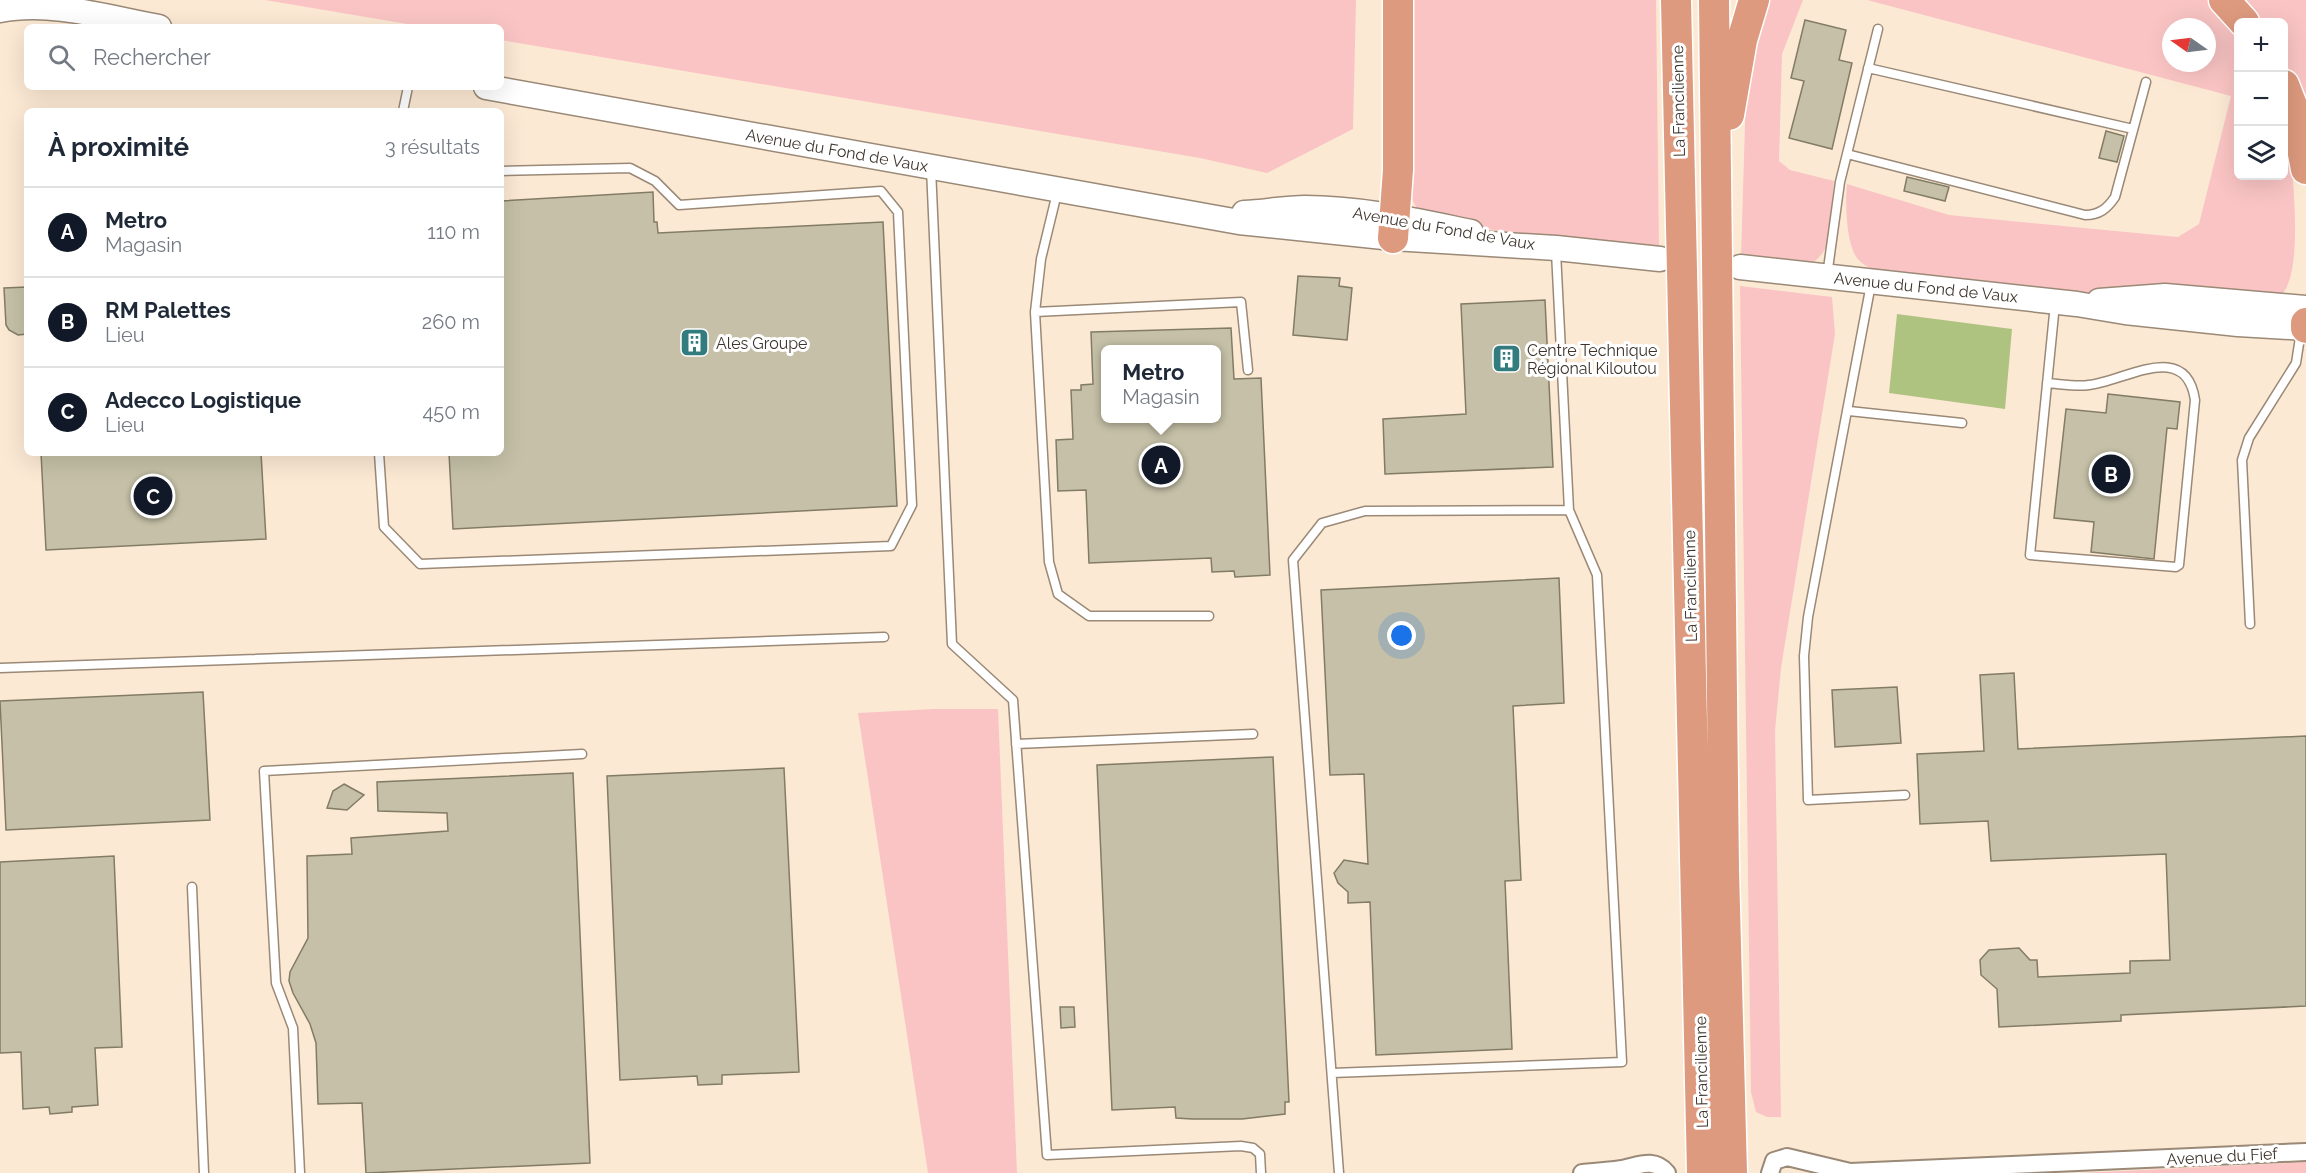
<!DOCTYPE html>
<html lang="fr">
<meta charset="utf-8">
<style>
:root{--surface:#fff;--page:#f6f6f7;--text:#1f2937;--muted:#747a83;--line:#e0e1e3;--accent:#111827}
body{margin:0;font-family:Raleway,sans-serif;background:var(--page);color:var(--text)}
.controls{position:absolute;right:18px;top:18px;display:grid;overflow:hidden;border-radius:9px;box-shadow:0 6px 24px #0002}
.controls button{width:54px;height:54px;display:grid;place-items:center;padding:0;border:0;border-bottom:2px solid var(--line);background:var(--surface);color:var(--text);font:30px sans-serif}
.compass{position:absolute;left:2162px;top:18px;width:54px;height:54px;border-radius:50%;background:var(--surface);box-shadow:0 6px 24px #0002;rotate:284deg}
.you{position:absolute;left:1402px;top:636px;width:21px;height:21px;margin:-15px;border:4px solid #fff;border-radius:50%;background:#1a73e8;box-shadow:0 0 0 9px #1a73e833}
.badge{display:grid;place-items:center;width:39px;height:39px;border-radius:50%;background:var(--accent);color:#fff;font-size:20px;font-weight:700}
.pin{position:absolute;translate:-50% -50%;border:3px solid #fff;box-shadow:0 2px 6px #0006}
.popup{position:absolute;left:1101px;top:345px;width:120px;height:78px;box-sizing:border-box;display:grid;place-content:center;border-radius:9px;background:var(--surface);filter:drop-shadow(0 2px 4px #0005);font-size:20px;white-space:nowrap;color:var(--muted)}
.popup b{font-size:22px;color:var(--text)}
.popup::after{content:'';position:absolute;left:50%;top:100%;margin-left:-12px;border:12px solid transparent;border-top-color:var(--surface)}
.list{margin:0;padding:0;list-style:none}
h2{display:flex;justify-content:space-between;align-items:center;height:78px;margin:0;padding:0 24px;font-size:26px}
h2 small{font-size:20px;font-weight:400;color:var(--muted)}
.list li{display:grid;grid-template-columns:39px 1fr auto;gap:18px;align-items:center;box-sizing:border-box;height:90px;padding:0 24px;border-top:2px solid var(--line)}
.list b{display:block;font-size:22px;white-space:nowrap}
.list p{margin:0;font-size:20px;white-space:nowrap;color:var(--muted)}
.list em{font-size:20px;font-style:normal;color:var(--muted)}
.icon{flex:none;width:33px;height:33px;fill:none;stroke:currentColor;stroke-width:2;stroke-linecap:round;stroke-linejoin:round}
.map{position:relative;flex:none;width:2306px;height:1173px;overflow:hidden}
.search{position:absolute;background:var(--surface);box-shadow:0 6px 24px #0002;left:24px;top:24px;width:480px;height:66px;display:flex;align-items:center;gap:15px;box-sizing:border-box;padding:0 21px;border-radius:9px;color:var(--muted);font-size:22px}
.panel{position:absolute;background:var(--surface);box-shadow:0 6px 24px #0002;left:24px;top:108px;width:480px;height:348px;border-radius:9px}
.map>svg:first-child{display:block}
.green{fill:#fac4c4;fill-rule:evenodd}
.water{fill:#afc381}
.building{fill:#c5c0a7;stroke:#827c65;stroke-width:1.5;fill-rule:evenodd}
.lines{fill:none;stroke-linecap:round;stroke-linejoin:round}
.lane-casing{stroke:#9a8976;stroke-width:11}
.street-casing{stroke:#9a8976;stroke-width:20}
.secondary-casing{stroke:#9a8976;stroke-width:27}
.highway-casing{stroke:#fff;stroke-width:33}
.lane{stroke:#fff;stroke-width:8}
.street{stroke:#fff;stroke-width:16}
.secondary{stroke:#fff;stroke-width:24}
.highway{stroke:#dd9a7e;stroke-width:30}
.labels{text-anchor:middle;stroke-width:6;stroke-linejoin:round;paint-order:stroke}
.street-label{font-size:16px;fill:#3d352d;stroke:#fff}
.poi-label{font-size:16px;fill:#3d352d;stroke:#fff;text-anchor:start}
</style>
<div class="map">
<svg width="2306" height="1173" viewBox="0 0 2306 1173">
<rect width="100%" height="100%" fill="#fce9d4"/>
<!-- green -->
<path class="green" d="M265,0H1356L1353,129L1267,173L1200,158L501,40V27H425Z
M1408,0H1656L1659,248L1514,234L1426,217C1412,207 1411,195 1408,179Z
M1763,0H1803L1782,54L1779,161L1790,170L1834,181L1828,243C1825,250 1820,258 1813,262C1800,269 1757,259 1741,257L1747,59Z
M1867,0H2210L2238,31V176H2284V109C2291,146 2306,270 2282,294L2064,292L1881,273C1873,269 1863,266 1857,258C1846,243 1845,202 1847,184L1949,215L2178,237L2199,224L2231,96ZM2171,27H2207V63H2171Z
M2240,0H2306V112L2296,82L2284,60V22H2259Z
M1740,286L1832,297L1835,334L1781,668L1775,731L1781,1117H1767L1756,1112L1751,1092Z
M934,709H998L1017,1173H928L858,713Z
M2306,1162V1173H2080Z"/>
<!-- water -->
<path class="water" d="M1897,314L2012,329L2005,409L1889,393Z"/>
<!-- building -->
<path class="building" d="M1805,20L1846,30L1839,60L1852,63L1832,149L1789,138L1804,81L1791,78Z
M2106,131L2124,136L2117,162L2099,158Z
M1907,177L1949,187L1945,201L1904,191Z
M653,192L654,222H657L658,233L883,222L897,506L453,529L449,453H501V201Z
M1298,276L1340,278L1339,286L1352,288L1347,340L1293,335Z
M27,287V334L18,335L9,330L6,325L4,288Z
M1545,300L1553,467L1385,474L1383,419L1466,414L1461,304Z
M1231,328L1234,379L1261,378L1270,575L1235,577L1234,571L1212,572L1211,558L1089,563L1086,490L1058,491L1056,440L1073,439L1071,390H1081V385L1093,384L1091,332ZM1106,350H1216V418H1106Z
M2108,394L2180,402L2177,429L2167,428L2154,559L2091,552L2094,522L2054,518L2066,409L2106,413Z
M41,453H261L266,539L46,550Z
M1559,578L1564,703L1513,706L1521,880L1505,881L1512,1049L1376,1055L1370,902L1348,903V892L1338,883L1334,873L1344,860L1368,864L1364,774L1330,775L1321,590Z
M2014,673L2018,749L2306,736V1006L2121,1015V1021L1999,1027L1997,989L1981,975L1980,960L1989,950L2019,948L2030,960H2037L2038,977L2130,973V961L2170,960L2166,854L1991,861L1988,821L1920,824L1917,754L1984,751L1980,675Z
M1897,687L1901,743L1835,747L1832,690Z
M203,692L210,820L6,830L0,701Z
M1273,757L1289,1102H1285V1114L1242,1119H1192L1176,1118L1175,1107L1112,1110L1097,765Z
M784,768L799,1072L722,1075V1084L698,1085L697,1076L620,1080L607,776Z
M573,773L590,1163L366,1173L362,1103L318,1104L316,1043L310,1024L293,993L289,981L290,972L308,938L307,856L352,854L351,838L448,831L447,813L378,811L377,782Z
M344,784L364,795L347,810L327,808L333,791Z
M114,856L122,1047L95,1048L98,1105L72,1107V1112L50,1114L49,1107L23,1109L21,1052L0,1053V862Z
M1060,1007H1074L1075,1027L1061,1028Z"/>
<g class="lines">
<defs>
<path id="lane" d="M1868,68L2133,129
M403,111L408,87
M1847,154L2085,215C2099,215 2107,209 2115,197L2146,82
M931,168L952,644L1013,700L1047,1155L1241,1146L1253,1148L1260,1154L1261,1173
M1057,193L1041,259L1035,312L1049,562L1058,594L1089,616H1209
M1827,276L1840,182L1878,29
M1871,284L1808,617L1804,656L1808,800L1905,795
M1035,312L1241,302L1248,370
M2047,383C2061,384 2076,387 2089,385C2125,381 2186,339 2195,400L2179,565L2176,567L2030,555C2038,471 2046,387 2055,304
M1849,411L1962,423
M379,453L384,527L420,564L891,546L912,505L898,212L881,191L679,205L655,181L630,168L501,171
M2250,624L2242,460L2249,438L2296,363L2301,331
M0,668L884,637
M1016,744L1253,734
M192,887L204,1173
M1332,1073L1622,1062L1597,575L1569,510
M300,1173L293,1028L276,983L264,771L582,754
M1339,1173L1293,560L1322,523L1365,511L1569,510L1556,252"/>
<path id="street" d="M1850,1172L2306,1152
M1582,1173C1595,1172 1609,1171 1622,1169C1638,1166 1654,1157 1667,1173
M1770,1173L1774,1161L1787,1157L1850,1172L1847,1173"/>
<path id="secondary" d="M0,10C52,0 108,18 159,27
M486,87L1239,222L1393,238L1556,248L1660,259
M1244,213C1265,212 1285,208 1305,208C1361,208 1417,221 1471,232
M1740,267L2077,304L2125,312L2238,324L2306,328
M2099,301L2165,296L2306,308"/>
<path id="highway" d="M1676,0L1702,1173
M1714,0L1724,870L1732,1173
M2224,0L2244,22
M2284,85L2295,113L2306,169
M1729,115L1742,40L1754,0
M1393,238L1398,170V0
M2306,328V323"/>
</defs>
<!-- lane casing -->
<use href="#lane" class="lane-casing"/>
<!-- street casing -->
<use href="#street" class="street-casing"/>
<!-- secondary casing -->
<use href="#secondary" class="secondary-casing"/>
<!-- highway casing -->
<use href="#highway" class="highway-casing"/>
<!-- lane -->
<use href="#lane" class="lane"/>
<!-- street -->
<use href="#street" class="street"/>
<!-- secondary -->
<use href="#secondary" class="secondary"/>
<!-- highway -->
<use href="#highway" class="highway"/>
</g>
<!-- icons -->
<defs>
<symbol id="building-square" viewBox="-11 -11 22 22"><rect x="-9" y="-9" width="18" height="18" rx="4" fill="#327b7f" stroke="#fff"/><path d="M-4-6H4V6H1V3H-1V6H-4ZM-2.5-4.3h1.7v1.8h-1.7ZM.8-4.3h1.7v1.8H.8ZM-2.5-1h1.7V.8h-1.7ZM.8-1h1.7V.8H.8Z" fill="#fff"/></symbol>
</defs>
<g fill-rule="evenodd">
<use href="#building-square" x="678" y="326" width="33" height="33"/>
<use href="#building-square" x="1490" y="342" width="33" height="33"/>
</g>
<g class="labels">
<!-- street labels -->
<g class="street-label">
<text transform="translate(1678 101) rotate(-91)" y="6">La Francilienne</text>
<text transform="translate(837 150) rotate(10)" y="6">Avenue du Fond de Vaux</text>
<text transform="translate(1444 228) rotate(10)" y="6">Avenue du Fond de Vaux</text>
<text transform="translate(1926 287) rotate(6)" y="6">Avenue du Fond de Vaux</text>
<text transform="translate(1690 586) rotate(-91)" y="6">La Francilienne</text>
<text transform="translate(1701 1072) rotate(-91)" y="6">La Francilienne</text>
<text transform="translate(2222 1156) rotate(-3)" y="6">Avenue du Fief</text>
</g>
<!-- poi labels -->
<g class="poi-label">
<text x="716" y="349">Ales Groupe</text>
<text x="1527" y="356">Centre Technique<tspan x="1527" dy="18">Régional Kiloutou</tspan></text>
</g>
</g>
</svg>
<div class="controls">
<button>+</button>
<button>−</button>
<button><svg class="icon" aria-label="layers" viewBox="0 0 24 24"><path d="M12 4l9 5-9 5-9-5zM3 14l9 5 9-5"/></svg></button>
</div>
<svg class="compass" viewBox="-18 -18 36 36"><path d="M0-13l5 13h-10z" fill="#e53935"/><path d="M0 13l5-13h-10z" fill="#747a83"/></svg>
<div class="you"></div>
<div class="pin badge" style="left:1161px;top:465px">A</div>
<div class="popup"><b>Metro</b>Magasin</div>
<div class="pin badge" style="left:2111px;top:474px">B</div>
<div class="pin badge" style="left:153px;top:496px">C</div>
<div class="search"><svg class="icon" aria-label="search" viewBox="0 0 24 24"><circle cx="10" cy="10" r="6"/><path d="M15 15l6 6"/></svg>Rechercher</div>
<section class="panel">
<h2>À proximité<small>3 résultats</small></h2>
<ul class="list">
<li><span class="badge">A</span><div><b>Metro</b><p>Magasin</p></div><em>110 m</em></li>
<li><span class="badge">B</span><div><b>RM Palettes</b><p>Lieu</p></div><em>260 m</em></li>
<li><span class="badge">C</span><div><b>Adecco Logistique</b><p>Lieu</p></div><em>450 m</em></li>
</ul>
</section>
</div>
